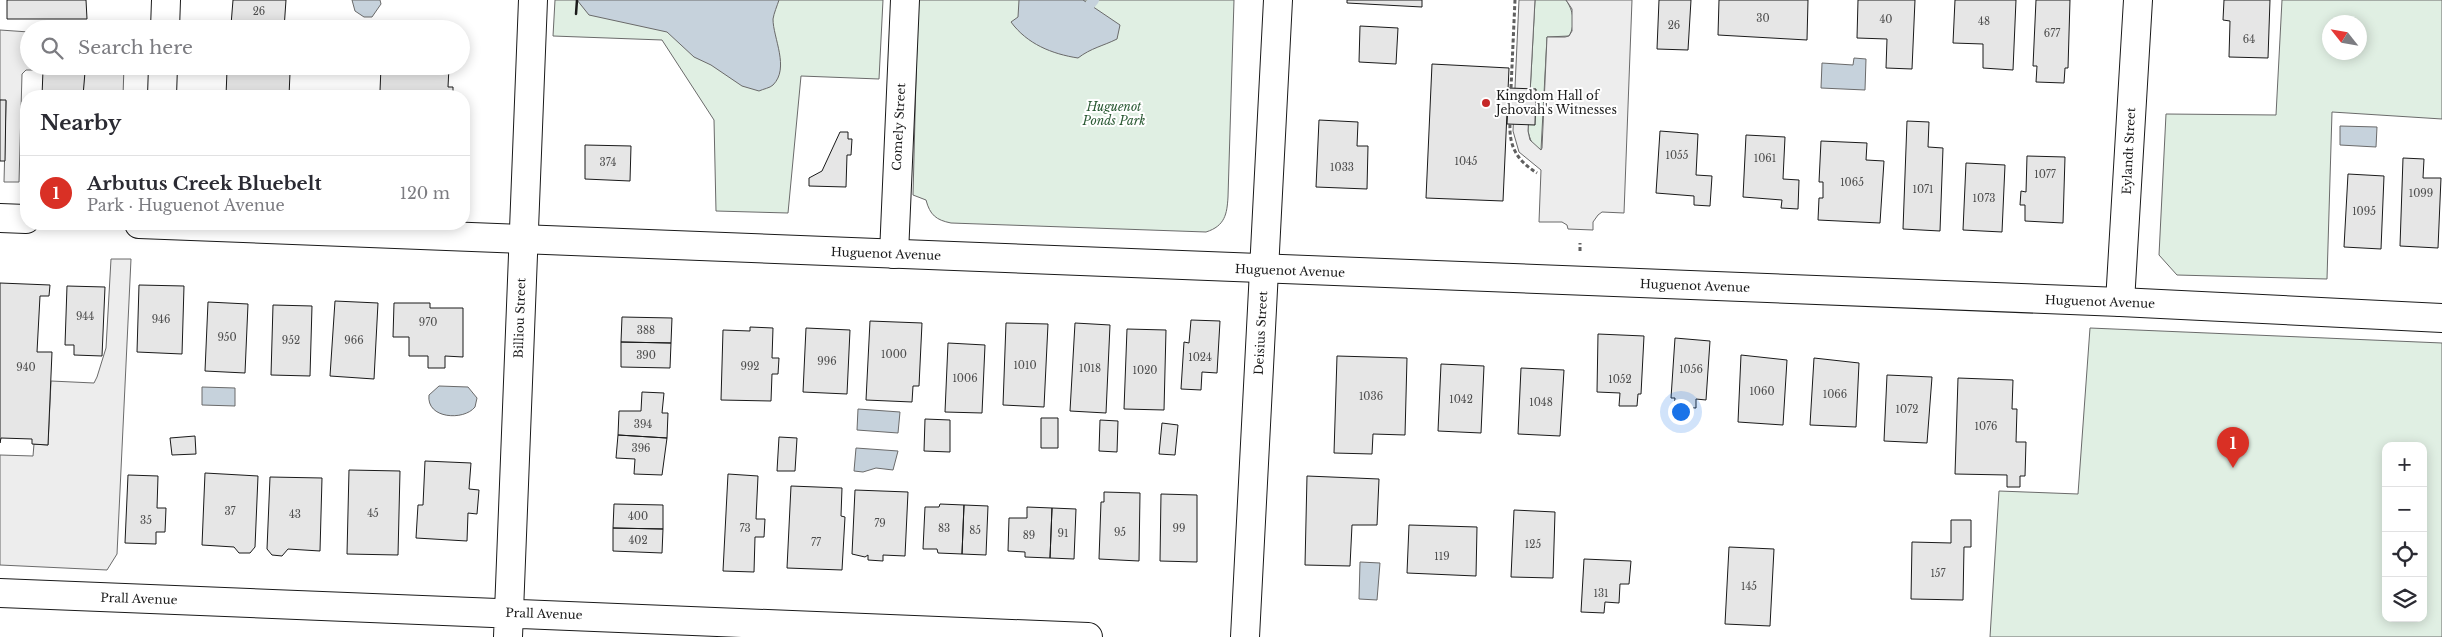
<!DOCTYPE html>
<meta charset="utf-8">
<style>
:root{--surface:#fff;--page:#f7f7f7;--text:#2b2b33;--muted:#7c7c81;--line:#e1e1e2;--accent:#d93025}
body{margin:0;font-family:"Libre Baskerville",serif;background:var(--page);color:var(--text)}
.controls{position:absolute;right:15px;bottom:15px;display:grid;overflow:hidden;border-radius:10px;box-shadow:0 2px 12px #0003}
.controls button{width:45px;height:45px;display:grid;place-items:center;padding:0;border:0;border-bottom:1px solid var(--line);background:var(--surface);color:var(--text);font:25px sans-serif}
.compass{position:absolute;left:2322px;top:15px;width:45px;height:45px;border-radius:50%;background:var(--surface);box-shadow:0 2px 12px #0003;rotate:301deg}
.you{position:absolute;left:1680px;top:411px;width:18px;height:18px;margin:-12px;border:4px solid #fff;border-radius:50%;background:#1a73e8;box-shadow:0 0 0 8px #1a73e833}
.badge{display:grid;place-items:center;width:32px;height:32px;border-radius:50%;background:var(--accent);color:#fff;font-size:16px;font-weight:700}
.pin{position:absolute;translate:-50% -41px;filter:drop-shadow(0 1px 2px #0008)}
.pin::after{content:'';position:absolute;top:26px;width:18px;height:15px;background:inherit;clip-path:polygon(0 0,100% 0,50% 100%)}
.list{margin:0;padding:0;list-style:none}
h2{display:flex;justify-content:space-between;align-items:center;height:65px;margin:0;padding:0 20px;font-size:21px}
h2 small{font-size:16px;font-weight:400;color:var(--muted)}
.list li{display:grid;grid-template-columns:32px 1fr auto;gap:15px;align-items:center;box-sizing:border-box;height:75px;padding:0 20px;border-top:1px solid var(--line)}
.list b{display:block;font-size:19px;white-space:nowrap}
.list p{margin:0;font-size:16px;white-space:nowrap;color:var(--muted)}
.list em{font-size:16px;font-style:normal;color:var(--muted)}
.icon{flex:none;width:28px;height:28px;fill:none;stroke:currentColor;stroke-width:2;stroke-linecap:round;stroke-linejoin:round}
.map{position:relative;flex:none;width:2442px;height:637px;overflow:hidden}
.search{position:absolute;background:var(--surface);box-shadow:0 2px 12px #0003;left:20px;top:20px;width:450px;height:55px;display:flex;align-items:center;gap:12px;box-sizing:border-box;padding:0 18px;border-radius:28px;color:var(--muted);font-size:19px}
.panel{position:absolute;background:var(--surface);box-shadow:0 2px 12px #0003;left:20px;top:90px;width:450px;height:140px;border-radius:20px}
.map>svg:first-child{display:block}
.green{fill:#e0efe3;stroke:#6a6a6a;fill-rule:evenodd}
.parking{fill:#ededed;stroke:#6a6a6a}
.water{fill:#c6d2dc;stroke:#6a6a6a}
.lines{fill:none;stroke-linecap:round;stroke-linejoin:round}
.stream{stroke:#c6d2dc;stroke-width:10}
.building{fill:#e6e6e6;stroke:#1a1a1a}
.minor-casing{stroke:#1a1a1a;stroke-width:30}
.tertiary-casing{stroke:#1a1a1a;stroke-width:30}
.path{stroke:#5f5f5f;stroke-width:3;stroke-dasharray:4 2.5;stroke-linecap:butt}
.minor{stroke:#fff;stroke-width:28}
.tertiary{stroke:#fff;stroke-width:28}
.wall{stroke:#1a1a1a;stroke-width:2.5}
.poi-dot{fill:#c62828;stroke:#fff;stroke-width:2}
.labels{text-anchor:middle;stroke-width:4;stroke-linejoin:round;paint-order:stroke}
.number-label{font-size:10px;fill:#4d4d4d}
.poi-label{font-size:12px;fill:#1a1a1a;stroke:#fff;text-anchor:start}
.park-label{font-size:12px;font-style:italic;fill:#2b5a34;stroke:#fff}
.street-label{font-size:12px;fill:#1a1a1a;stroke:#fff}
</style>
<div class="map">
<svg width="2442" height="637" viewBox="0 0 2442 637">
<rect width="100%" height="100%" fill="#fff"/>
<!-- green -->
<path class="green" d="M555,0H883L879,79L801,76L788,213L716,211L714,120L662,40L553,36Z
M918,0H1234L1228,197C1227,214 1225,226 1206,232L951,223C936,220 930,215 926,200L913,195Z
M1535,0H1566C1573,10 1576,24 1569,36L1547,37L1541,150C1532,147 1530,139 1528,131Z
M2282,0H2442V119L2332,112L2327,279L2177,275L2159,255L2166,114L2276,115ZM2330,22H2360V52H2330Z
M2090,328L2442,343V637H1990L1999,491L2078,494ZM2386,446H2423V618H2386Z"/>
<!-- parking -->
<path class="parking" d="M1519,0H1535L1528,131L1530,140L1541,150L1542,148L1547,37H1565L1569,36L1572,31V9L1566,0H1632L1624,213L1602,212L1598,215L1593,222V230L1568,229L1567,225L1562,222H1539L1541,170L1519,152L1513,131Z
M0,30L29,32V66H38V70H26L22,74L19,182H4L6,101L0,100Z
M43,66H124L123,96H83L84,72L43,70Z
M111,259H131L117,554L107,570L0,565V455L33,456L34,444L48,445L51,381L94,383L97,377L106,348Z"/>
<!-- water -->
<path class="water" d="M352,0H380L381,4L372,17H364L355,11Z
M577,0H779C777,6 774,13 773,19C773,38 790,68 773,85C770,88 763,89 759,91L742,86L711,65L694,57L667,32L589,15Z
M1019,0H1083L1120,25L1117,39C1103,46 1091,48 1078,58C1052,54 1027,44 1011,22L1018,17Z
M1854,58L1866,59L1865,90L1821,88L1822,63L1853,65Z
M2340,126L2377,127L2376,147L2340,145Z
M439,386L468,387L477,398L475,407C464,421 426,419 429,395Z
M202,387L235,388V406L202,405Z
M858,409L900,412L898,433L857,430Z
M856,448L898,451L893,470L876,468L863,472L854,471Z
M1360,562L1380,563L1377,600L1359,599Z"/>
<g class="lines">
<!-- stream -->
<path class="stream" d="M1089,6L1094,0"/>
</g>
<!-- building -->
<path class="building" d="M7,0H86L87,19H7Z
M233,0H286L284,29H239V26L231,25Z
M1347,0H1422V7L1347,3Z
M1659,0H1691L1688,50L1657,49Z
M1719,0H1808L1807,40L1718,35Z
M1858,0H1915L1912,69L1886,68L1887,39L1857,38Z
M1955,0H2016L2013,70L1983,68V44L1953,43Z
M2036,0H2070L2068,68H2065L2064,83L2036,82L2037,66H2033Z
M2224,0H2270L2268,58L2229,57L2230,21L2223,20Z
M1360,26L1398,28L1396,64L1359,62Z
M1432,64L1509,68L1503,201L1426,198Z
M398,66L449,67L448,87H453V96H394V92L380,91L381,67Z
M43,70L85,72L83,96H42Z
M227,70L290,73L289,96H226Z
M1509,88L1536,89L1535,125L1507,124Z
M0,100H6L5,161H0Z
M1319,120L1358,122L1357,146H1368L1367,189L1316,187Z
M1907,121L1929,122L1928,147L1943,148L1940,231L1903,229Z
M1660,131L1698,134L1696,175L1712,176L1710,206L1694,205V196L1656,193Z
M840,132H848V139H852L851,155H847L846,187L809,186V178L822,171Z
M1746,135L1785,137L1783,179L1799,180L1798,209L1781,208L1782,200L1743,197Z
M1821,141L1867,143L1866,160L1884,161L1880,223L1818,220L1819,198H1823V182H1819Z
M585,145L631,146L630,181L585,179Z
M2027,156L2065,157L2063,223L2025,221V205H2020L2021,191L2026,192Z
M2403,158L2424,159L2423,178H2441L2438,248L2400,246Z
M1966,163L2005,165L2002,232L1963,230Z
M2348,174L2384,176L2381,249L2344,247Z
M0,283L50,285L49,296H40L37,352H52L48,445L32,444V439L1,438L0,443Z
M139,285L184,286L182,354L137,352Z
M67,286L105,287L102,356L74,355V345H65Z
M335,301L378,303L374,379L330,376Z
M208,302L248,304L245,373L205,371Z
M394,303H430V308H463V357L445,356V368H428V356H409V337H393Z
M273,305L312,306L310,376L271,375Z
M622,317L672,318L671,343L621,342Z
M1191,320L1220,321L1217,373L1202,372L1201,390L1181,389L1184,342L1189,343Z
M870,321L922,323L919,386H913L912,402L866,400Z
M1006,323L1048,324L1044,407L1003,405Z
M1075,323L1110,325L1106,413L1070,411Z
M750,327L773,328L772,358H779L778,374H772L771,401L721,400L723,330L750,331Z
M806,328L850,330L847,394L803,392Z
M1127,329L1166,330L1164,410L1124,409Z
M1598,334L1644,336L1641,394H1638L1637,406H1619L1620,393L1597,392Z
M1675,338L1710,341L1706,400L1696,399V408L1674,407L1675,398H1671Z
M621,342L671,343L670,368L621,367Z
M948,343L985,345L982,413L945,412Z
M1741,355L1787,360L1783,425L1738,422Z
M1337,356L1407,358L1405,435L1373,434L1372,454L1334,453Z
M1814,358L1859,363L1856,427L1810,425Z
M1441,364L1484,366L1481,433L1438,431Z
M1521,368L1564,370L1560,436L1518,434Z
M1887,375L1932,377L1927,443L1884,441Z
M1958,378L2013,380L2012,409H2017L2016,442H2026L2025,476H2020V487H2007V475L1955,474Z
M642,392L664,393L662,413H668L667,438L618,435L619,411H641Z
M1041,418H1058V448H1041Z
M925,419L950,420V452L924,451Z
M1100,420L1118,421L1117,452L1099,451Z
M1162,423L1178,425L1175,455L1159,454Z
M618,435L667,438L662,475L634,474L635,459L616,458Z
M195,436L196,454L172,455L170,438Z
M779,437L797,438L795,471H777Z
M425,461L471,463L469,489L479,490L477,514L468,513L467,541L416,538L418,505H423Z
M349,470L400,471L398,555L347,554Z
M205,473L258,476L255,547L250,553H239L234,547L202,545Z
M728,474L758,476L756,519H765L764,537H755L754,572L723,571Z
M128,475L158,476L157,508H166L165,532H156V544L125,543Z
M1307,476L1379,479L1377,525H1352L1350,566L1305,565Z
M270,477L322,478L320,551L288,549L282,556L272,555L267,549Z
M791,486L842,488L841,516L845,517L842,570L787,568Z
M855,490L908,492L905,556L883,555V561L868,560V555L865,557L852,554Z
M1104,492L1140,493L1139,561L1099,559L1101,502H1104Z
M1161,494L1197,495V562L1160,561Z
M614,504L663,505V529L613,528Z
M940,504L964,505L962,554L938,553L937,549H923L925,507H939Z
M964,505L988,506L986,555L962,554Z
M1027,507L1052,508L1050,558L1025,557V552L1008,551L1009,518H1027Z
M1052,508L1076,509L1074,559L1050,558Z
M1514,510L1555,512L1553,578L1511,577Z
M1951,520H1971V547H1964L1963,600L1911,599L1912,542L1951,543Z
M1409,525L1477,527L1476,576L1407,573Z
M613,528L663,529L662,553L613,551Z
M1729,547L1774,549L1770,626L1725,624Z
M1584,559L1631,561L1629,584H1620L1619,603L1605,602L1604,613L1581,612Z"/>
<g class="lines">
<defs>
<path id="minor" d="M165,29L166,0
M162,96L163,66
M894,254L905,0
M2120,302L2138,0
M0,593L1088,637
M508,637L533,0
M1245,637L1278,0"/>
<path id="tertiary" d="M0,218L26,219
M139,224L2120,302L2442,318"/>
</defs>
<!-- minor casing -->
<use href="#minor" class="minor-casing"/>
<!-- tertiary casing -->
<use href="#tertiary" class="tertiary-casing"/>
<!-- path -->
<path class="path" d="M1511,88L1515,0
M1510,124C1509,148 1518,161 1537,173
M1580,251V243"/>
<!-- minor -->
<use href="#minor" class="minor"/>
<!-- tertiary -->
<use href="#tertiary" class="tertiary"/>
<!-- wall -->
<path class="wall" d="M576,14L577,0"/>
</g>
<!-- markers -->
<circle class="poi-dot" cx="1486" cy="103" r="5"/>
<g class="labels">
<!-- number labels -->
<g class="number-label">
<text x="259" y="15">26</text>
<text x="1763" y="22">30</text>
<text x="1886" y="23">40</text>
<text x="1984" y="25">48</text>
<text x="1674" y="29">26</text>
<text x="2052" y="37">677</text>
<text x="2249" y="43">64</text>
<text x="1677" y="159">1055</text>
<text x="1765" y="162">1061</text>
<text x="1466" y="165">1045</text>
<text x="608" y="166">374</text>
<text x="1342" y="171">1033</text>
<text x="2045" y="178">1077</text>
<text x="1852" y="186">1065</text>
<text x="1923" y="193">1071</text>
<text x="2421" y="197">1099</text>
<text x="1984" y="202">1073</text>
<text x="2364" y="215">1095</text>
<text x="85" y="320">944</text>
<text x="161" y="323">946</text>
<text x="428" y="326">970</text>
<text x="646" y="334">388</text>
<text x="227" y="341">950</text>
<text x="291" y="344">952</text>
<text x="354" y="344">966</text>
<text x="894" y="358">1000</text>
<text x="646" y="359">390</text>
<text x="1200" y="361">1024</text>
<text x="827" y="365">996</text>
<text x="1025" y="369">1010</text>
<text x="750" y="370">992</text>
<text x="26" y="371">940</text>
<text x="1090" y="372">1018</text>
<text x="1691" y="373">1056</text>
<text x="1145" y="374">1020</text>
<text x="965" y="382">1006</text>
<text x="1620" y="383">1052</text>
<text x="1762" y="395">1060</text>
<text x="1835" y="398">1066</text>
<text x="1371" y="400">1036</text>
<text x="1461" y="403">1042</text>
<text x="1541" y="406">1048</text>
<text x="1907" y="413">1072</text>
<text x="643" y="428">394</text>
<text x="1986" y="430">1076</text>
<text x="641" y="452">396</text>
<text x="230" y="515">37</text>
<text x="373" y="517">45</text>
<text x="295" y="518">43</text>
<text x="638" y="520">400</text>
<text x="146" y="524">35</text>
<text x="880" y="527">79</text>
<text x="745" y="532">73</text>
<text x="944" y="532">83</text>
<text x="1179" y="532">99</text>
<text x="975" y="534">85</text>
<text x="1120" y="536">95</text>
<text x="1063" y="537">91</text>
<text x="1029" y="539">89</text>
<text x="638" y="544">402</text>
<text x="816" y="546">77</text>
<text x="1533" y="548">125</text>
<text x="1442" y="560">119</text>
<text x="1938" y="577">157</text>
<text x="1749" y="590">145</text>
<text x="1601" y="597">131</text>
</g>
<!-- poi labels -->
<g class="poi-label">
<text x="1496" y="100">Kingdom Hall of<tspan x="1496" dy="14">Jehovah's Witnesses</tspan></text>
</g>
<!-- park labels -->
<g class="park-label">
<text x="1114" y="111">Huguenot<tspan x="1114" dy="14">Ponds Park</tspan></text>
</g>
<!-- street labels -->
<g class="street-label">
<text transform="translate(899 127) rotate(-87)" y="4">Comely Street</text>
<text transform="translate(2129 151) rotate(-87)" y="4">Eylandt Street</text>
<text transform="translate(886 254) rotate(2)" y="4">Huguenot Avenue</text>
<text transform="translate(1290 271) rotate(2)" y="4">Huguenot Avenue</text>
<text transform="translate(1695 286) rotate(2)" y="4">Huguenot Avenue</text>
<text transform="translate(2100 302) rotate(2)" y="4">Huguenot Avenue</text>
<text transform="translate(520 318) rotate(-88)" y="4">Billiou Street</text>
<text transform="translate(1261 333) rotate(-87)" y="4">Deisius Street</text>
<text transform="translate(139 599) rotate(2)" y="4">Prall Avenue</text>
<text transform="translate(544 614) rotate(2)" y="4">Prall Avenue</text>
</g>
</g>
</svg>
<div class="controls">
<button>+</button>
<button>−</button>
<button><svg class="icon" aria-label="locate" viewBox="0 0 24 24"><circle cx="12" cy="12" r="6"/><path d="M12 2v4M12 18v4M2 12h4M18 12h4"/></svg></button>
<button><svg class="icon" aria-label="layers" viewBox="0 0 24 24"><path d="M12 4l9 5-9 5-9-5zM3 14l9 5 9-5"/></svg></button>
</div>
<svg class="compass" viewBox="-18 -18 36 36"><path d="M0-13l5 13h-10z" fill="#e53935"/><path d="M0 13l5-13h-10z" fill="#7c7c81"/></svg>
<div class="you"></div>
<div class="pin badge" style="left:2233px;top:468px">1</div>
<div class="search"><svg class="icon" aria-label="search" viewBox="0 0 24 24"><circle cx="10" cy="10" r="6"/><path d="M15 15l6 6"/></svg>Search here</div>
<section class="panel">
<h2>Nearby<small></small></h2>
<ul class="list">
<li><span class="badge">1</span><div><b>Arbutus Creek Bluebelt</b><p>Park · Huguenot Avenue</p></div><em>120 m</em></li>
</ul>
</section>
</div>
